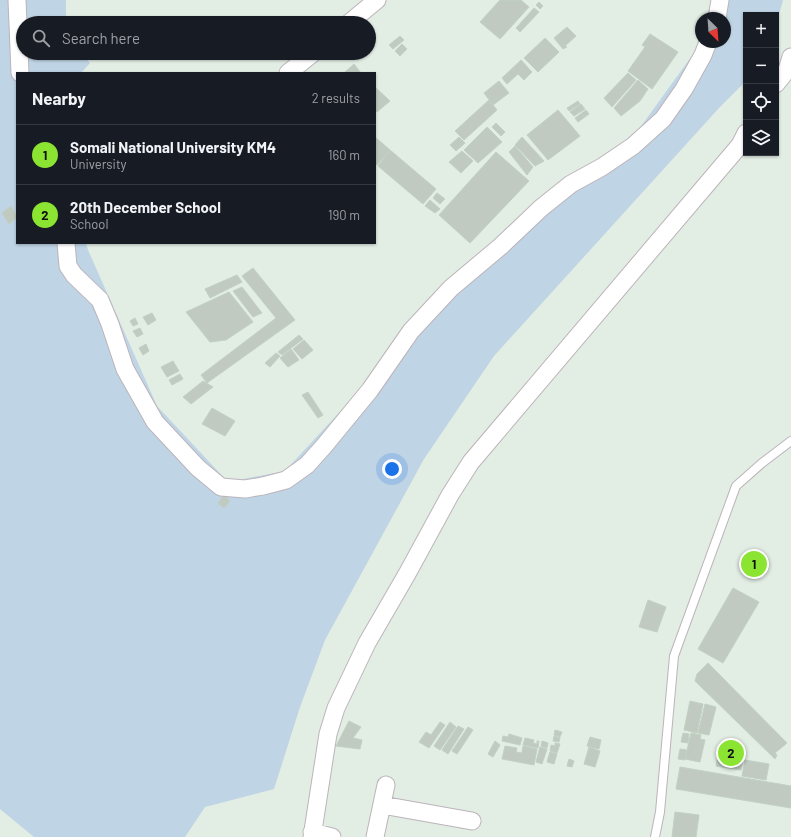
<!DOCTYPE html>
<meta charset="utf-8">
<style>
:root{--surface:#171b24;--page:#20242c;--text:#f1f3f6;--muted:#9ea1a6;--line:#363941;--accent:#8be332}
body{margin:0;font-family:Barlow,sans-serif;background:var(--page);color:var(--text)}
.controls{position:absolute;right:12px;top:12px;display:grid;overflow:hidden;border-radius:0px;box-shadow:0 1px 3px #0004}
.controls button{width:36px;height:36px;display:grid;place-items:center;padding:0;border:0;border-bottom:1px solid var(--line);background:var(--surface);color:var(--text);font:20px sans-serif}
.compass{position:absolute;left:695px;top:12px;width:36px;height:36px;border-radius:50%;background:var(--surface);box-shadow:0 1px 3px #0004;rotate:155deg}
.you{position:absolute;left:392px;top:469px;width:14px;height:14px;margin:-10px;border:3px solid #fff;border-radius:50%;background:#1a73e8;box-shadow:0 0 0 6px #1a73e833}
.badge{display:grid;place-items:center;width:26px;height:26px;border-radius:50%;background:var(--accent);color:#111;font-size:13px;font-weight:700}
.pin{position:absolute;translate:-50% -50%;border:2px solid #fff;box-shadow:0 1px 4px #0006}
.list{margin:0;padding:0;list-style:none}
h2{display:flex;justify-content:space-between;align-items:center;height:52px;margin:0;padding:0 16px;font-size:17px}
h2 small{font-size:13px;font-weight:400;color:var(--muted)}
.list li{display:grid;grid-template-columns:26px 1fr auto;gap:12px;align-items:center;box-sizing:border-box;height:60px;padding:0 16px;border-top:1px solid var(--line)}
.list b{display:block;font-size:15px;white-space:nowrap}
.list p{margin:0;font-size:13px;white-space:nowrap;color:var(--muted)}
.list em{font-size:13px;font-style:normal;color:var(--muted)}
.icon{flex:none;width:22px;height:22px;fill:none;stroke:currentColor;stroke-width:2;stroke-linecap:round;stroke-linejoin:round}
.map{position:relative;flex:none;width:791px;height:837px;overflow:hidden}
.search{position:absolute;background:var(--surface);box-shadow:0 1px 3px #0004;left:16px;top:16px;width:360px;height:44px;display:flex;align-items:center;gap:10px;box-sizing:border-box;padding:0 14px;border-radius:22px;color:var(--muted);font-size:15px}
.panel{position:absolute;background:var(--surface);box-shadow:0 1px 3px #0004;left:16px;top:72px;width:360px;height:172px;border-radius:0px}
.map>svg:first-child{display:block}
.green{fill:#bfd4e4}
.building{fill:#c0cac1;stroke:#c0d1c2}
.lines{fill:none;stroke-linecap:round;stroke-linejoin:round}
.lane-casing{stroke:#bcb4bb;stroke-width:10}
.street-casing{stroke:#bcb4bb;stroke-width:19}
.lane{stroke:#fff;stroke-width:8}
.street{stroke:#fff;stroke-width:17}
</style>
<div class="map">
<svg width="791" height="837" viewBox="0 0 791 837">
<rect width="100%" height="100%" fill="#e2ede4"/>
<!-- green -->
<path class="green" d="M0,0H66V23H23V53H81L90,63L81,73H17V243H86L88,250L157,406L228,482L285,471L361,389L468,268L626,147L702,42H725V18L713,0H783L776,26V15H746V81L719,108L494,356L424,459L325,640L300,707L274,789L205,807L185,837H34L0,809Z"/>
<!-- building -->
<path class="building" d="M500,0H521L529,7L500,39L480,22Z
M539,2L543,6L540,9L536,5Z
M534,8L539,12L520,32L516,28Z
M567,27L576,36L565,46L567,47L563,49L554,38Z
M650,34L678,52L652,89L628,71L645,47L642,45Z
M400,36L404,40L393,49L389,45Z
M545,38L559,52L538,72L524,58Z
M402,44L407,49L400,56L395,51Z
M521,60L532,72L524,80L518,74L507,84L502,78Z
M354,64L361,73H344Z
M628,73L636,80L612,107L604,98Z
M638,80L648,89L640,101L621,116L614,108Z
M499,81L509,93L493,105L484,93Z
M375,87L390,101L377,112L375,110Z
M489,100L497,110L464,140L455,131Z
M578,101L580,104L569,111L567,108Z
M581,104L585,109L574,116L570,112Z
M558,110L580,136L548,160L527,135Z
M586,110L589,114L578,122L575,118Z
M496,123L505,132L501,136L492,127Z
M487,127L502,142L478,163L464,150Z
M375,137L390,150L377,165L375,162Z
M459,137L465,143L456,151L450,145Z
M522,137L544,161L535,166L515,145Z
M515,146L533,167L527,175L509,152Z
M390,150L436,189L423,204L378,166Z
M462,151L473,161L461,173L449,162Z
M496,152L529,181L470,243L439,215Z
M437,193L445,199L440,204L433,198Z
M430,200L440,209L435,213L425,206Z
M11,206L17,217L9,224L2,213Z
M253,268L295,320L207,383L201,375L276,318L242,276Z
M237,275L242,282L210,298L205,289Z
M242,287L262,313L253,317L233,291Z
M229,292L253,322L226,340L210,342L186,312Z
M152,313L156,320L148,325L143,317Z
M135,318L138,324L133,326L130,321Z
M140,328L143,334L137,337L133,331Z
M299,335L303,339L282,355L278,352Z
M304,340L313,350L302,359L293,349Z
M146,344L149,351L143,355L139,348Z
M291,349L299,360L288,367L280,358Z
M276,353L280,356L270,367L265,363Z
M173,361L179,371L167,377L161,367Z
M180,374L183,379L172,385L169,380Z
M203,381L213,387L191,404L183,397Z
M308,392L323,415L318,418L302,395Z
M212,408L235,421L225,436L202,424Z
M224,495L230,501L224,508L218,503Z
M733,588L759,602L723,663L698,649Z
M648,600L666,607L657,632L639,627Z
M708,663L787,743L775,753L777,755L775,759L695,681L697,674Z
M690,701L703,704L697,733L684,730Z
M705,704L716,707L709,735L698,733Z
M349,721L361,727L353,738L362,740L360,749L336,746Z
M440,722L445,725L429,748L419,742L426,732L431,735Z
M450,722L456,727L440,750L434,746Z
M458,726L464,729L448,754L442,750Z
M468,727L473,730L457,754L452,751Z
M555,730L562,732L560,737L554,735Z
M683,733L689,734L688,743L681,742Z
M691,733L701,735L700,739L705,740L700,762L685,759Z
M509,734L522,738L520,745L502,741L503,736L508,737Z
M554,736L560,738L559,742L553,741Z
M590,737L601,740L599,749L587,746Z
M525,738L534,740L533,743L537,744V741H539L538,748L523,745Z
M495,741L500,745L493,757L488,754Z
M542,741L548,743L547,748L541,746Z
M555,743L560,744L557,753L550,751L551,745L555,746Z
M505,746L517,748L516,752L522,753L523,746L537,749L534,765L502,759Z
M540,747L547,749L542,764L536,762Z
M589,747L600,751L595,767L584,764Z
M680,749L687,750L685,760L678,759Z
M719,750L744,755L741,770L716,766Z
M550,752L557,754L554,764L547,762Z
M569,759L574,761L572,767L567,766Z
M745,760L769,764L766,780L742,776Z
M680,767L791,786V808L676,789Z
M675,812L699,815L696,837H672Z"/>
<g class="lines">
<defs>
<path id="lane" d="M655,837L660,812L674,656L736,486L762,463L791,441"/>
<path id="street" d="M17,0L20,73
M717,18L720,0
M349,23L377,0
M288,73L313,53
M776,84L787,70L791,57
M66,243L68,266L74,275L100,300L110,324L125,369L155,422L198,468L221,487L245,489L263,486L286,480L307,465L324,446L370,390L411,331L451,288L501,246L541,208L571,184L602,167L633,146L663,119L684,89L703,55L708,42
M382,805L472,821
M312,832L332,837
M312,837L328,734L336,708L367,643L407,574L450,495L471,462L740,145L746,133
M375,837L386,785"/>
</defs>
<!-- lane casing -->
<use href="#lane" class="lane-casing"/>
<!-- street casing -->
<use href="#street" class="street-casing"/>
<!-- lane -->
<use href="#lane" class="lane"/>
<!-- street -->
<use href="#street" class="street"/>
</g>
</svg>
<div class="controls">
<button>+</button>
<button>−</button>
<button><svg class="icon" aria-label="locate" viewBox="0 0 24 24"><circle cx="12" cy="12" r="6"/><path d="M12 2v4M12 18v4M2 12h4M18 12h4"/></svg></button>
<button><svg class="icon" aria-label="layers" viewBox="0 0 24 24"><path d="M12 4l9 5-9 5-9-5zM3 14l9 5 9-5"/></svg></button>
</div>
<svg class="compass" viewBox="-18 -18 36 36"><path d="M0-13l5 13h-10z" fill="#e53935"/><path d="M0 13l5-13h-10z" fill="#9ea1a6"/></svg>
<div class="you"></div>
<div class="pin badge" style="left:754px;top:564px">1</div>
<div class="pin badge" style="left:731px;top:753px">2</div>
<div class="search"><svg class="icon" aria-label="search" viewBox="0 0 24 24"><circle cx="10" cy="10" r="6"/><path d="M15 15l6 6"/></svg>Search here</div>
<section class="panel">
<h2>Nearby<small>2 results</small></h2>
<ul class="list">
<li><span class="badge">1</span><div><b>Somali National University KM4</b><p>University</p></div><em>160 m</em></li>
<li><span class="badge">2</span><div><b>20th December School</b><p>School</p></div><em>190 m</em></li>
</ul>
</section>
</div>
